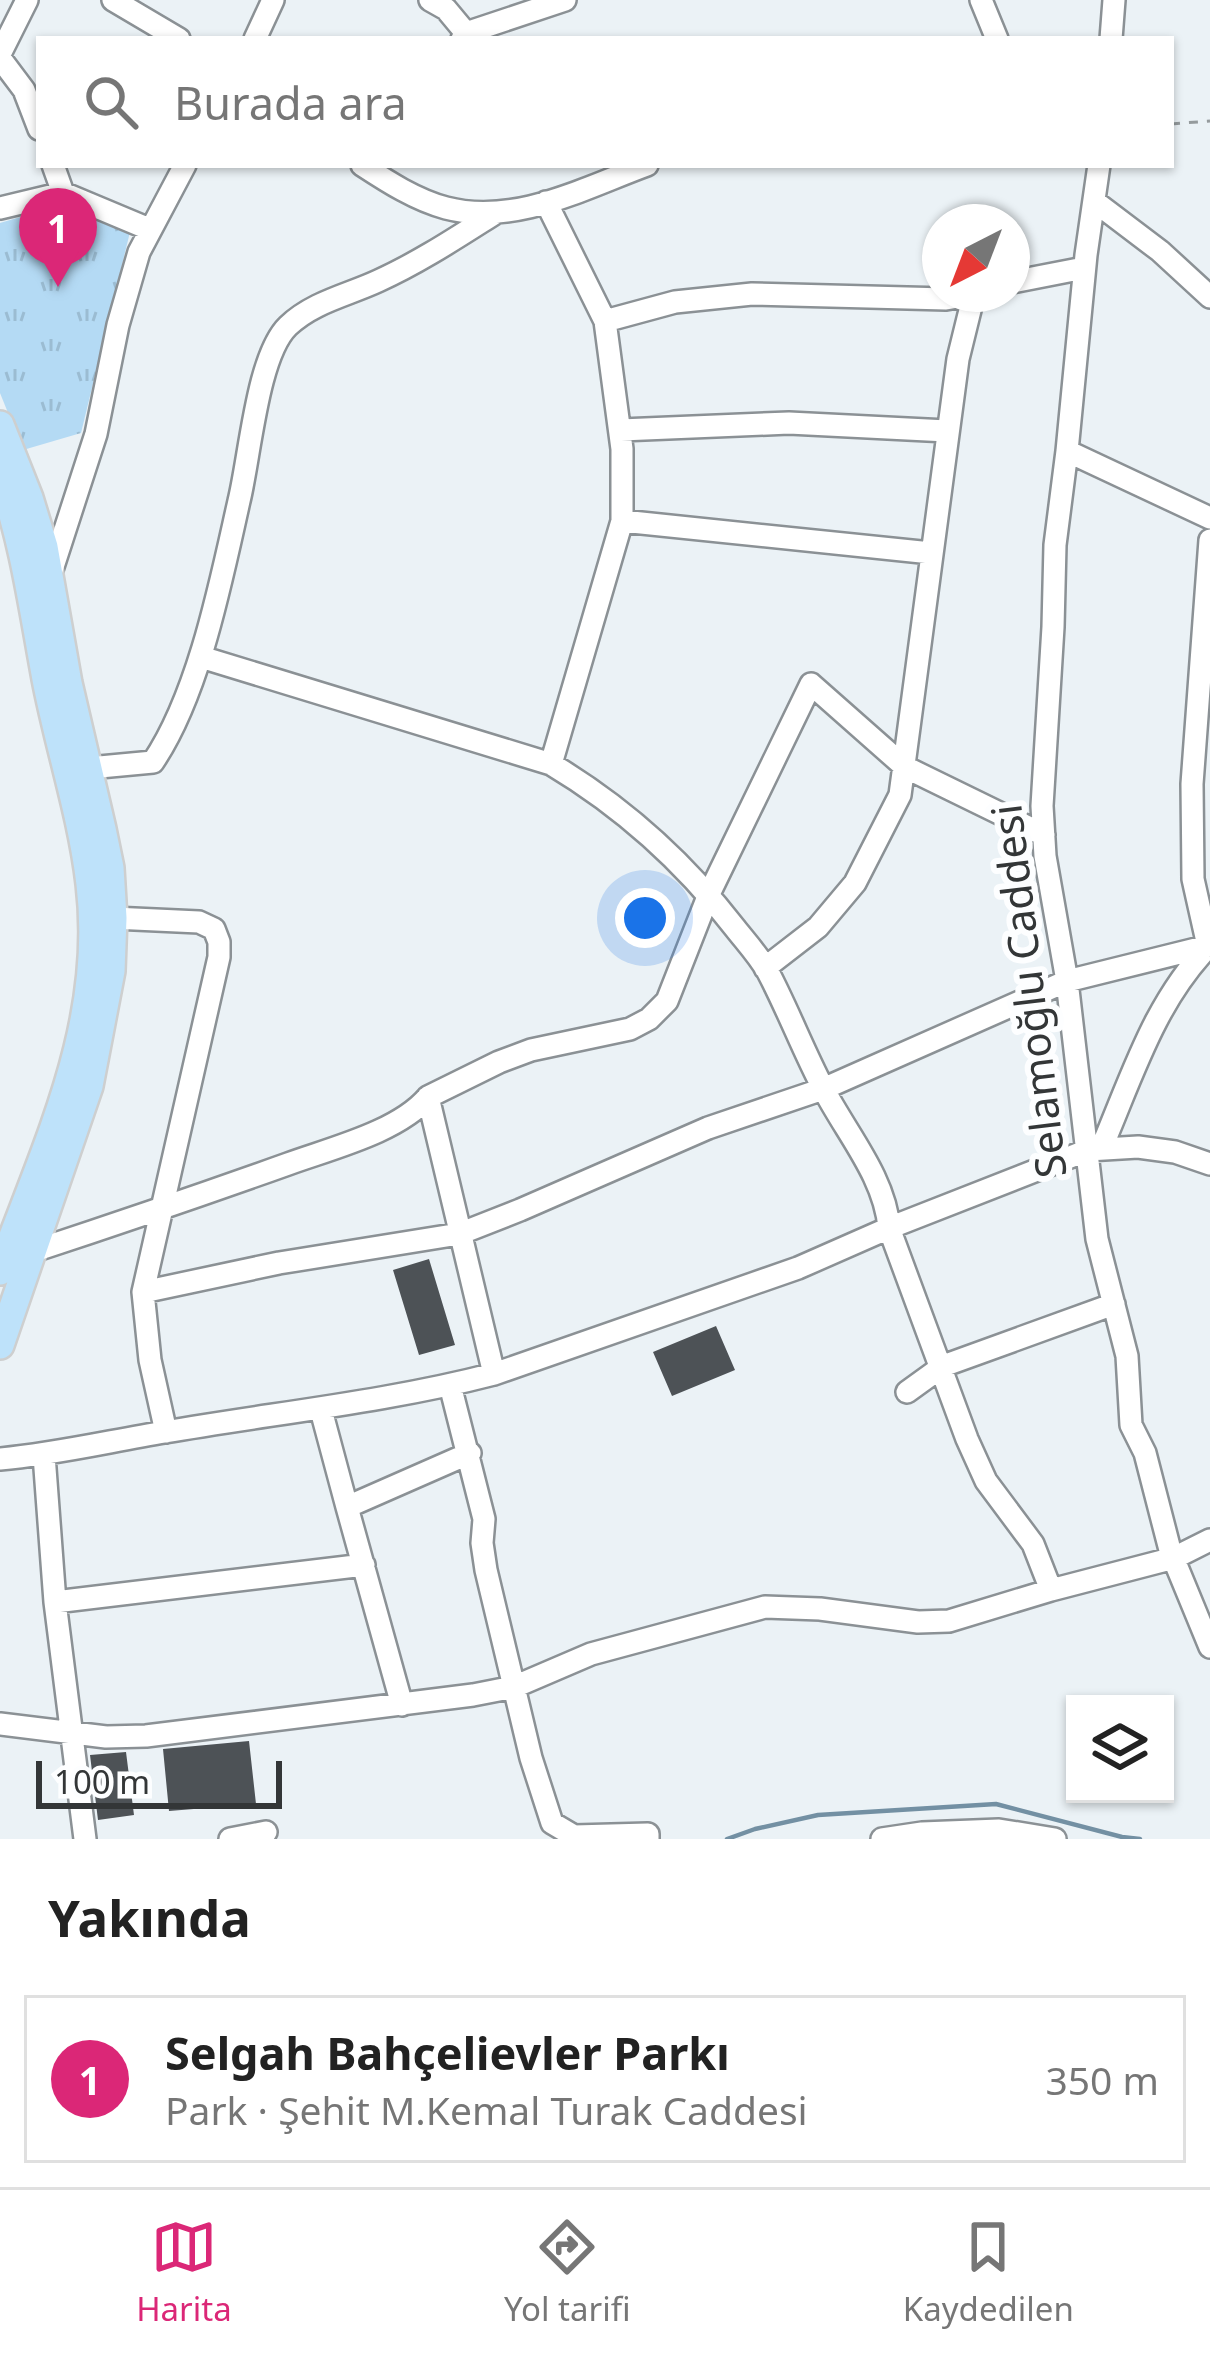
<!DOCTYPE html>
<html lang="tr">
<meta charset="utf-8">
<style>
:root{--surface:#fff;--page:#f2f2f2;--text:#222;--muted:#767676;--line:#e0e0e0;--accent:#db2777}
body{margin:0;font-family:"Noto Sans",sans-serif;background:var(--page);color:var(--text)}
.controls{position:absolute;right:36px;bottom:36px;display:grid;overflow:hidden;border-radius:0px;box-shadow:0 3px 9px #0004}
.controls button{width:108px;height:108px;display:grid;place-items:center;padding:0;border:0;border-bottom:3px solid var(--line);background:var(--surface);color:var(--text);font:60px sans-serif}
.compass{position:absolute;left:922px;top:204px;width:108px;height:108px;border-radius:50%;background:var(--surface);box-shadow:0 3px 9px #0004;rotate:222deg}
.scale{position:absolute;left:36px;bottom:30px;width:246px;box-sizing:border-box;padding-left:12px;border:6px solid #333637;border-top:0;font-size:33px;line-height:42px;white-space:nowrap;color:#333637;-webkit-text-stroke:9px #fdfeff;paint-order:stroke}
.you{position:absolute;left:645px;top:918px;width:42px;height:42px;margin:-30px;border:9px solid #fff;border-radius:50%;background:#1a73e8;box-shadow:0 0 0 18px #1a73e833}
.badge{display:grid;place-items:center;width:78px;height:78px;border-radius:50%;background:var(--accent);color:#fff;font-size:39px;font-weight:700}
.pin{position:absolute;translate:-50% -99px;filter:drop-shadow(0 3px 6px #0008)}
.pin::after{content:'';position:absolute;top:63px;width:42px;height:36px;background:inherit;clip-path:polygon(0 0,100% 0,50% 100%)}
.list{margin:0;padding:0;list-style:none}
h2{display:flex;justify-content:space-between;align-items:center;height:156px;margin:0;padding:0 48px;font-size:51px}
h2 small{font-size:39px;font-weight:400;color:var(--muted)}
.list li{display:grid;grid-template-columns:78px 1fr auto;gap:36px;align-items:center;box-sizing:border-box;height:168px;margin:0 24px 24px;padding:0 24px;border:3px solid var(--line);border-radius:0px}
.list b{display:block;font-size:45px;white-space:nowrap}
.list p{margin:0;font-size:39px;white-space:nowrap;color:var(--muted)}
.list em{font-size:39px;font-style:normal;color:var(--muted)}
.icon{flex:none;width:66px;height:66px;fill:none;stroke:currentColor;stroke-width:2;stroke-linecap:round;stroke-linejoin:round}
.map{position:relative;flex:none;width:1210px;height:1839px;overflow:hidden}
.search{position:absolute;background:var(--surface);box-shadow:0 3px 9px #0004;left:36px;right:36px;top:36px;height:132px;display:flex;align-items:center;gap:30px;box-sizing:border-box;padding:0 42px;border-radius:0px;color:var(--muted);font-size:45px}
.sheet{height:348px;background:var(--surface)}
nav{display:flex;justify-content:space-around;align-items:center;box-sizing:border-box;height:168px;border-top:3px solid var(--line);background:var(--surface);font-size:33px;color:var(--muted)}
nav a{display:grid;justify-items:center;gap:6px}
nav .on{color:var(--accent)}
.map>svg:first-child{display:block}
.grass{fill:url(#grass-tufts)}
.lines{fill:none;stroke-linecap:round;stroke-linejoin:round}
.stream{stroke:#7390a3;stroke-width:4.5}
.building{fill:#4d5256}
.minor-casing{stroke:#8b9195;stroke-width:26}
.major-casing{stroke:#cecfcf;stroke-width:32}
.path{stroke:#959b9d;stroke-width:3;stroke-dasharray:9 9;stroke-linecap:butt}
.minor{stroke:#fff;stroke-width:21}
.major{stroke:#bee2fa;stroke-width:27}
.labels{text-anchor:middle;stroke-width:12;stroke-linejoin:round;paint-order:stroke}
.street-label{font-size:42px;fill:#333637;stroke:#fdfeff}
</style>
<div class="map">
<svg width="1210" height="1839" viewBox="0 0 1210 1839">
<defs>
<pattern id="grass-tufts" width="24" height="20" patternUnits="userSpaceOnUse" patternTransform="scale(3)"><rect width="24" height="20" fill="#b4daf4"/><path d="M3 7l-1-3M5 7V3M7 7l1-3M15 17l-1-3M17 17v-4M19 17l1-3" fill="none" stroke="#9bbcd2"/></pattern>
</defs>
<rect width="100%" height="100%" fill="#ebf2f6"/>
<!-- grass -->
<path class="grass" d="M61,205L130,232L81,433L23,450L0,393V223Z"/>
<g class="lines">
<!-- stream -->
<path class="stream" d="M727,1839L755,1829L818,1815L996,1804L1122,1837L1140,1839"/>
</g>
<!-- building -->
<path class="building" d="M429,1259L455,1345L419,1355L393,1270Z
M716,1326L735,1370L672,1396L653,1352Z
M249,1741L256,1804L169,1811L163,1749Z
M126,1752L134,1815L98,1820L90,1755Z"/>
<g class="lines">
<defs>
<path id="minor" d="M113,0L179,39
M430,0L446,9L466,33
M981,0L997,39
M255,39L273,0
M462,39L466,33L565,0
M1111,39L1114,0
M0,54L27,0
M0,58L24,90L39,129
M53,165L63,193
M362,165C388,182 416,200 446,208C515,226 584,188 647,165
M1099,165L1086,255L1067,451L1055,545L1053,627L1042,806L1045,856L1067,981L1097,1239L1127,1356L1131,1425L1145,1453L1170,1550L1210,1647
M1094,201L1160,251L1210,297
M546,202L605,321L622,449V521L551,764
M0,208L63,193L149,229
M1012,282L1084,268
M605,321L675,302L752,294L946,299L975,294
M621,430L789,423L947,431
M1067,451L1210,518
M622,521L931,553
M50,576L96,434L118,325L139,252L185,165
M201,657L551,764C623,807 684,862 735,928C746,942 759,956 768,972C788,1010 803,1050 823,1088C846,1133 885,1177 889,1228L967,1439L986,1481L1033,1544L1051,1590
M89,768L153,762C199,694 221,581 239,501C250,457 257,356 288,326C313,302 348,295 378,281C420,262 459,236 497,212
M113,918L199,922L214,929L219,942V957L143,1292L150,1360L166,1432
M765,968L818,927L855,883L900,795L958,359L974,294
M1101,1149C1132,1077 1154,1002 1210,945
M34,1251C119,1223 204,1194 288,1164C332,1148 398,1132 428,1097
M143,1292L279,1263L459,1234L520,1210L708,1128L823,1089L1067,981L1208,946L1193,879L1192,784L1210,540
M494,1374L428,1097L499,1062L531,1050L630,1029L649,1019L667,1001L709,894L811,684L905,767L1044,835
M450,1385L484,1519L482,1543L486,1570L531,1758L552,1823L574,1836L648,1834V1839
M907,1392L943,1366L1114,1304
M321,1410L347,1507
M44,1455L55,1602L85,1839
M0,1459C56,1454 110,1441 165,1432C275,1413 386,1402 494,1374L798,1268L889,1228L1088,1150L1138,1147L1175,1152L1210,1164
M55,1602L364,1565
M402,1705L347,1507L470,1453
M0,1724L106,1737L146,1736L473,1695L514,1687L591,1654L765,1607L820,1609L918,1622L949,1621L1051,1590L1174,1558L1210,1540
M230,1839L266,1832
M882,1839L922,1833L999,1830L1055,1839"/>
<path id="major" d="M0,425L29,498L44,547L68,683L102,829L110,868L113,918L111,971L89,1086L0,1345
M0,474C24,541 33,609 46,679C59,747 82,815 90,884C107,1024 46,1144 0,1271"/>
</defs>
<!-- minor casing -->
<use href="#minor" class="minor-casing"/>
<!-- major casing -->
<use href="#major" class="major-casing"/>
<!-- path -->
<path class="path" d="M1171,124L1210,121"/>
<!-- minor -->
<use href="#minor" class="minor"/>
<!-- major -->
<use href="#major" class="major"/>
</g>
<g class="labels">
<!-- street labels -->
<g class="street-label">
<text transform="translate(1029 991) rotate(-97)" y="15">Selamoğlu Caddesi</text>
</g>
</g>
</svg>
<div class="controls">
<button><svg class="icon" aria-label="layers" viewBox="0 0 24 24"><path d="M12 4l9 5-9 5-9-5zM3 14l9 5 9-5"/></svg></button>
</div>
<svg class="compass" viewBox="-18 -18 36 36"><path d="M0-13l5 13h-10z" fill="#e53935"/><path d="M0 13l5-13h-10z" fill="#767676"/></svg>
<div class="scale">100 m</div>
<div class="you"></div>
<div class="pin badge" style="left:58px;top:287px">1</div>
<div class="search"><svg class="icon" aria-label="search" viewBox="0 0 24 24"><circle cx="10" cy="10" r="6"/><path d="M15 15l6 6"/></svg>Burada ara</div>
</div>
<section class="sheet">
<h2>Yakında<small></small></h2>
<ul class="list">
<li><span class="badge">1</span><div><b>Selgah Bahçelievler Parkı</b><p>Park · Şehit M.Kemal Turak Caddesi</p></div><em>350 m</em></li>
</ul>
</section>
<nav>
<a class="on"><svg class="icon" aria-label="map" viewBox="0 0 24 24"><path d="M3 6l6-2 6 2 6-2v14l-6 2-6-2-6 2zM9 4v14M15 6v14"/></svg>Harita</a>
<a><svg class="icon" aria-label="directions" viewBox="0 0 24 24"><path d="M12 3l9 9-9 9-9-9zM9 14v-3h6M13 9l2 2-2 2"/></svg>Yol tarifi</a>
<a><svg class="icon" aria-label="saved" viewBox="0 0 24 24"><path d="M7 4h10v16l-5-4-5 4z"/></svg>Kaydedilen</a>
</nav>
